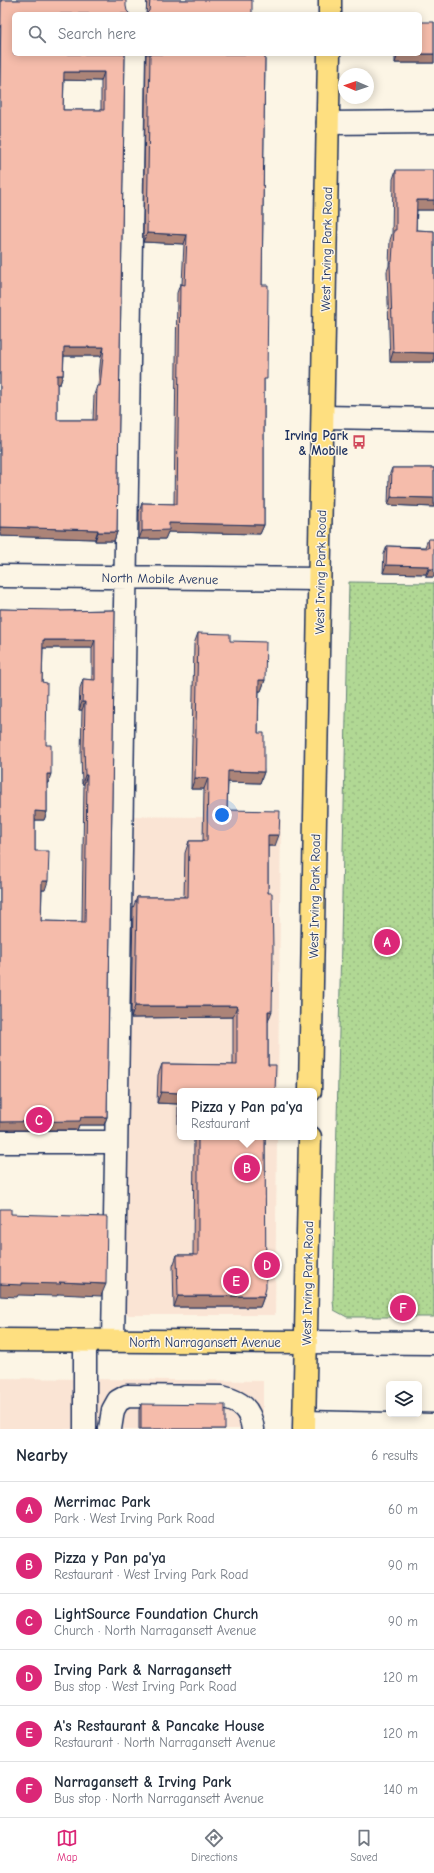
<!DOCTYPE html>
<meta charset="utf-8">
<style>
:root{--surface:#fff;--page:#f6f6f7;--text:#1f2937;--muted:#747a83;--line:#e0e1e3;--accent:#db2777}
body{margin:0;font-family:"Comic Neue",sans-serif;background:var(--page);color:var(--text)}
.controls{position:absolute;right:12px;bottom:12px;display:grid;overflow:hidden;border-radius:6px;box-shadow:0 2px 10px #0003}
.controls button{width:36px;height:36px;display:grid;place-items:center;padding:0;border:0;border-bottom:1px solid var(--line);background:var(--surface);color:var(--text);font:20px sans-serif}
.compass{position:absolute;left:338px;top:68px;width:36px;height:36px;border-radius:50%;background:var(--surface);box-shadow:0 2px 10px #0003;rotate:272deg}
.you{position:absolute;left:222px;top:815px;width:14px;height:14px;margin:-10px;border:3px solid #fff;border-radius:50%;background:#1a73e8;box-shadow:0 0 0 6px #1a73e833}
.badge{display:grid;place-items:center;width:26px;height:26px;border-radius:50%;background:var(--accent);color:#fff;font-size:13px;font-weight:700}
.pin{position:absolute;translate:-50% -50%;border:2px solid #fff;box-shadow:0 1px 4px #0006}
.popup{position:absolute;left:177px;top:1088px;width:140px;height:52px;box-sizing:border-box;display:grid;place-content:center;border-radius:6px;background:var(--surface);filter:drop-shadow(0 1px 3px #0005);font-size:13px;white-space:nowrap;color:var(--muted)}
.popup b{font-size:15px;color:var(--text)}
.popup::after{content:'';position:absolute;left:50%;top:100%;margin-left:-8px;border:8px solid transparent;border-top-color:var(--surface)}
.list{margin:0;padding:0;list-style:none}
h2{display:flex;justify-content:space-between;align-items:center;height:52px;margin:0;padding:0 16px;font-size:17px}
h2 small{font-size:13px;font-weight:400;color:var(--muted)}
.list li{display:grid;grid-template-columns:26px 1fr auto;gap:12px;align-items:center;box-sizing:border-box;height:56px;padding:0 16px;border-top:1px solid var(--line)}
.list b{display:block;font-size:15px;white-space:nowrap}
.list p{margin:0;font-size:13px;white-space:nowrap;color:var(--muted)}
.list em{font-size:13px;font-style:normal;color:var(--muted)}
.icon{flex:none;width:22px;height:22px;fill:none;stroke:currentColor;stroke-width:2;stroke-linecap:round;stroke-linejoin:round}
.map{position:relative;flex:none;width:434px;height:1429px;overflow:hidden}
.search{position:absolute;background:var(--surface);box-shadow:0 2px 10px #0003;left:12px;right:12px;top:12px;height:44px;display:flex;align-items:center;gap:10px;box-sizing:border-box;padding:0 14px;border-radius:6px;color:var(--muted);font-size:15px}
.sheet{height:388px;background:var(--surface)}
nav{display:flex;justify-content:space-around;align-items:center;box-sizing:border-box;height:56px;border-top:1px solid var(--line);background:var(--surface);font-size:11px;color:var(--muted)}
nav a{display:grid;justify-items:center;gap:2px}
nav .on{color:var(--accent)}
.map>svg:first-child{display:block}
.built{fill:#fae4d4}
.green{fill:url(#green-dots);stroke:#668479}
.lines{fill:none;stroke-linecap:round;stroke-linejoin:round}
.minor-casing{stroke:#1b2f5e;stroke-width:25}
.major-casing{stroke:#1b2f5e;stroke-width:25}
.minor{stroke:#fcf5e5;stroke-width:22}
.major{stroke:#fedf80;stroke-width:22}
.wall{fill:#d3a293;stroke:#1b2f5e;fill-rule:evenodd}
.shaded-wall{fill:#ac8478;stroke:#1b2f5e}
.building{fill:#f5bcab;stroke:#1b2f5e;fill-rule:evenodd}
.labels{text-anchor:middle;stroke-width:3;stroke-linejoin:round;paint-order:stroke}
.street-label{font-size:13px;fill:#1b2f5e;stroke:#fcf5e5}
.poi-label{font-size:13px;font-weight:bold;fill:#1b2f5e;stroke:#fcf5e5;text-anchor:end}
</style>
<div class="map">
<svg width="434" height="1429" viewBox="0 0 434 1429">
<defs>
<pattern id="green-dots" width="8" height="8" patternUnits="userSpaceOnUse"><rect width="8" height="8" fill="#b1d894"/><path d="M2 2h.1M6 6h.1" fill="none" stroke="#98ba82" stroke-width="1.8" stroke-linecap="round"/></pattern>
</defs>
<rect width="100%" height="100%" fill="#fcf5e5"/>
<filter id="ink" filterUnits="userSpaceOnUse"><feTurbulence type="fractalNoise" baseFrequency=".025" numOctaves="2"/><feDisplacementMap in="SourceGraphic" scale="8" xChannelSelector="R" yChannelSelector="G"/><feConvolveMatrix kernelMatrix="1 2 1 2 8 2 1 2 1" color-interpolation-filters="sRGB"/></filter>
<g filter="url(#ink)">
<!-- built -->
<path class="built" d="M118,816L281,818L278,1091H180V1137H277L275,1315H104Z
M0,1378L263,1381V1429H0Z"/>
<!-- green -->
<path class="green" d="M349,582L434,583V1317H347L334,1310L333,1301Z"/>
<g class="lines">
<defs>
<path id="minor" d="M135,14V0
M328,123L434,122
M323,417L434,419
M0,576L319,579
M0,1142H116
M113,1341L134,54
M306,1342L434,1343
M305,1422L434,1425
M85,1429V1341
M110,1429L113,1410L118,1401L127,1396L222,1397C241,1402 250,1408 253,1429"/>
<path id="major" d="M330,14V0
M310,1091L329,54
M0,1340L306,1342
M304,1429L310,1137"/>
</defs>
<!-- minor casing -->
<use href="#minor" class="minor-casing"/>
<!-- major casing -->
<use href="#major" class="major-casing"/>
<!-- minor -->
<use href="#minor" class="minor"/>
<!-- major -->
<use href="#major" class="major"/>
</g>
<!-- wall -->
<path class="wall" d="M0,0H126L14,14L125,54L117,532L114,541H95V539L0,536ZM64,80L101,81V110H63ZM64,356H101L98,386H97L94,395L93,420H57V384H60L63,375Z
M147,0H252L146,14Z
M434,22V63H395V54H420Z
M146,54H265L262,285L264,384V525L260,534L168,532L165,539H139V512L142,503L174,504L177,293L180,284H182L184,244L143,242Z
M396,170L434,210H417L416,230L434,231V362H390L387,271L389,266L390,240L392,234L393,179Z
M392,468H434V507L388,505L389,476Z
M428,539L434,577H426V574L383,573L384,554L387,546L425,547Z
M0,609L60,611L115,610L107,1117L104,1125H79L77,1130H0ZM43,648H92V680L83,679L80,688L79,710H82L81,754L82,784H84L82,922L41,921L42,890H45L35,851V820H44L47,812V783H48L42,682Z
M198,633L230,641L265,680L261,691H259L258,733L264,772L260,783L228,782L227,810L275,846H268V1065L180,1091V1132H178V1104L157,1103L158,1075L162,1064L233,1065V1017L131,1018L133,908L137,897H184L185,853L189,841H203L204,789H191L194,644Z
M194,1137H265L264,1296L260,1307H174L173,1266L177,1255H193Z
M141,1404L225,1429H139V1410Z"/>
<!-- shaded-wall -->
<path class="shaded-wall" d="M398,54H434V63H395Z
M64,72H104L101,81L61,80Z
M417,200H434V210H414Z
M147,233L187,235L184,244L143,242Z
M64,347H104L101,356H60Z
M393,352L434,353V362H390Z
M57,375H63L60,384H54Z
M391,497L434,498V507L388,505Z
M169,523L264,525L260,534L168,532L165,539H139L142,531Z
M0,527L98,530L95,539L0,536Z
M98,532H117L114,541H95Z
M386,565L429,566L426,574L383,573Z
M429,569H434V577H426Z
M43,640H95L92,648H40Z
M259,680H265L261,691H255Z
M82,702H85L82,710H79Z
M228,771L264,772L260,783L224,782Z
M47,774H51L48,783L44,782Z
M85,775H87L84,784H82Z
M195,778H208L204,789H191Z
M35,811L47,812L44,820H32Z
M268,835H279L275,846H264Z
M42,881H48L45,890H39Z
M135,1006H237L233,1017L131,1018Z
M268,1011H272L268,1022Z
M161,1092L180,1093V1099L178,1104L157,1103Z
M81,1117H107L104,1125H79L77,1130H0V1122Z
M180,1126V1132H178Z
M59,1282L106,1284L101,1296L58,1294L57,1296L18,1295L17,1297L0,1296V1284L22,1283Z
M178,1296H264L260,1307H174Z"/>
<!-- building -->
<path class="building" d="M1,0H126V6L127,11L130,14H14V54H125L117,532H98V530L0,527V86ZM64,72H104V110H63ZM64,347H104L100,386H97L96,420H57V375H63Z
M150,0H252V14H146L149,11Z
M420,22H434V54H398H420Z
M150,54H265L262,285H268L267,379H264V525L169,523V530L142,531V503L177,504L180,284L185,285L187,235L147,233Z
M396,170H434V200H417L416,230L434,231V353L393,352L390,262H392L394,230H396Z
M392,468H434V498L391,497Z
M428,539H434V569H429V566L386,565L387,546L429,548Z
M0,609L60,610V611L115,610L107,1117H81L80,1121L0,1122ZM43,640H95V680L83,679L82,702H85L84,746L85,775H87L85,922L41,921L42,881H48L49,851H35V811L47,812V774H51V745H46L47,683L42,682Z
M198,633L230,634V641L266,642L265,680H259L258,733H264V772L228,771L227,810L280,811L279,835H268V893H272L273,950L272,1011H268V1065H276L275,1091H180V1093L161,1092L162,1064L237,1065V1006H135L137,897H188L189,841H207L208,778H195Z
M198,1137H265L266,1288L264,1296H178L177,1255H198Z
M0,1209H11V1214L107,1217L106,1284L59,1282L61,1284L22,1283V1285L0,1284Z
M141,1404L225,1405V1429H141Z"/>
</g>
<!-- icons -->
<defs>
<symbol id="bus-bare" viewBox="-9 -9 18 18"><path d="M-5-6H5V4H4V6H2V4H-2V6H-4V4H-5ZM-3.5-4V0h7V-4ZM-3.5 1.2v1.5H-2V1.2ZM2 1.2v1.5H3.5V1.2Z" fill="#d1495b" stroke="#fcf5e5" stroke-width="2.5" paint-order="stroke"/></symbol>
</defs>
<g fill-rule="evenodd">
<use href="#bus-bare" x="349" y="432" width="20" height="20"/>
</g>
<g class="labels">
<!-- street labels -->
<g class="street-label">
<text transform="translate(326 249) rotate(-89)" y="5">West Irving Park Road</text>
<text transform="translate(320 572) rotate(-89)" y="5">West Irving Park Road</text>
<text transform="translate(160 578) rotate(1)" y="5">North Mobile Avenue</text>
<text transform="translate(314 896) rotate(-89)" y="5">West Irving Park Road</text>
<text transform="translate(307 1283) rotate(-89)" y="5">West Irving Park Road</text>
<text x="205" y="1347">North Narragansett Avenue</text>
</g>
<!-- poi labels -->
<g class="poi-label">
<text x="348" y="440">Irving Park<tspan x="348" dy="15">&amp; Mobile</tspan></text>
</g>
</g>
</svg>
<div class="controls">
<button><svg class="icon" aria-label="layers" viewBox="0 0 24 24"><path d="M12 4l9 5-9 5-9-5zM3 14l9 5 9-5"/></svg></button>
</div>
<svg class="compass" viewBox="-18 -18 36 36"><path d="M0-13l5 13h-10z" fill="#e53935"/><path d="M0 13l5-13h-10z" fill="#747a83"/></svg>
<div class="you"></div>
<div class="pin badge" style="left:387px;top:942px">A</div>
<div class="pin badge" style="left:247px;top:1168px">B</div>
<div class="popup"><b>Pizza y Pan pa'ya</b>Restaurant</div>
<div class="pin badge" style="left:39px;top:1120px">C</div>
<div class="pin badge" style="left:267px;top:1265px">D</div>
<div class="pin badge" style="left:236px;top:1281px">E</div>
<div class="pin badge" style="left:403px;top:1308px">F</div>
<div class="search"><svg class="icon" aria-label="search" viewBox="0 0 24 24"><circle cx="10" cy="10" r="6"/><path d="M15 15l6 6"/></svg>Search here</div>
</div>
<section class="sheet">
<h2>Nearby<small>6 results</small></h2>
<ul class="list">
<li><span class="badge">A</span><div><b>Merrimac Park</b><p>Park · West Irving Park Road</p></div><em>60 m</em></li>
<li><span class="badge">B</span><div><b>Pizza y Pan pa'ya</b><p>Restaurant · West Irving Park Road</p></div><em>90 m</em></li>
<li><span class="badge">C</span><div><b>LightSource Foundation Church</b><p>Church · North Narragansett Avenue</p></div><em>90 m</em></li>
<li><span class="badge">D</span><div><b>Irving Park &amp; Narragansett</b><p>Bus stop · West Irving Park Road</p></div><em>120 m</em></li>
<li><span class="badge">E</span><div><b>A's Restaurant &amp; Pancake House</b><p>Restaurant · North Narragansett Avenue</p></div><em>120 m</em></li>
<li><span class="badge">F</span><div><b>Narragansett &amp; Irving Park</b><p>Bus stop · North Narragansett Avenue</p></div><em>140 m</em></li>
</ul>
</section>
<nav>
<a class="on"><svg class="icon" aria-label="map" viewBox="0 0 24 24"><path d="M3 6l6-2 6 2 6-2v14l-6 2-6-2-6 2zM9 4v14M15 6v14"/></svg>Map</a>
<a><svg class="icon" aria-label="directions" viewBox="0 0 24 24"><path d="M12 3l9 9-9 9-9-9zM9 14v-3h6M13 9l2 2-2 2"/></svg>Directions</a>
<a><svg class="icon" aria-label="saved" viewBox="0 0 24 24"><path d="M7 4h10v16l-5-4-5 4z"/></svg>Saved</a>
</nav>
